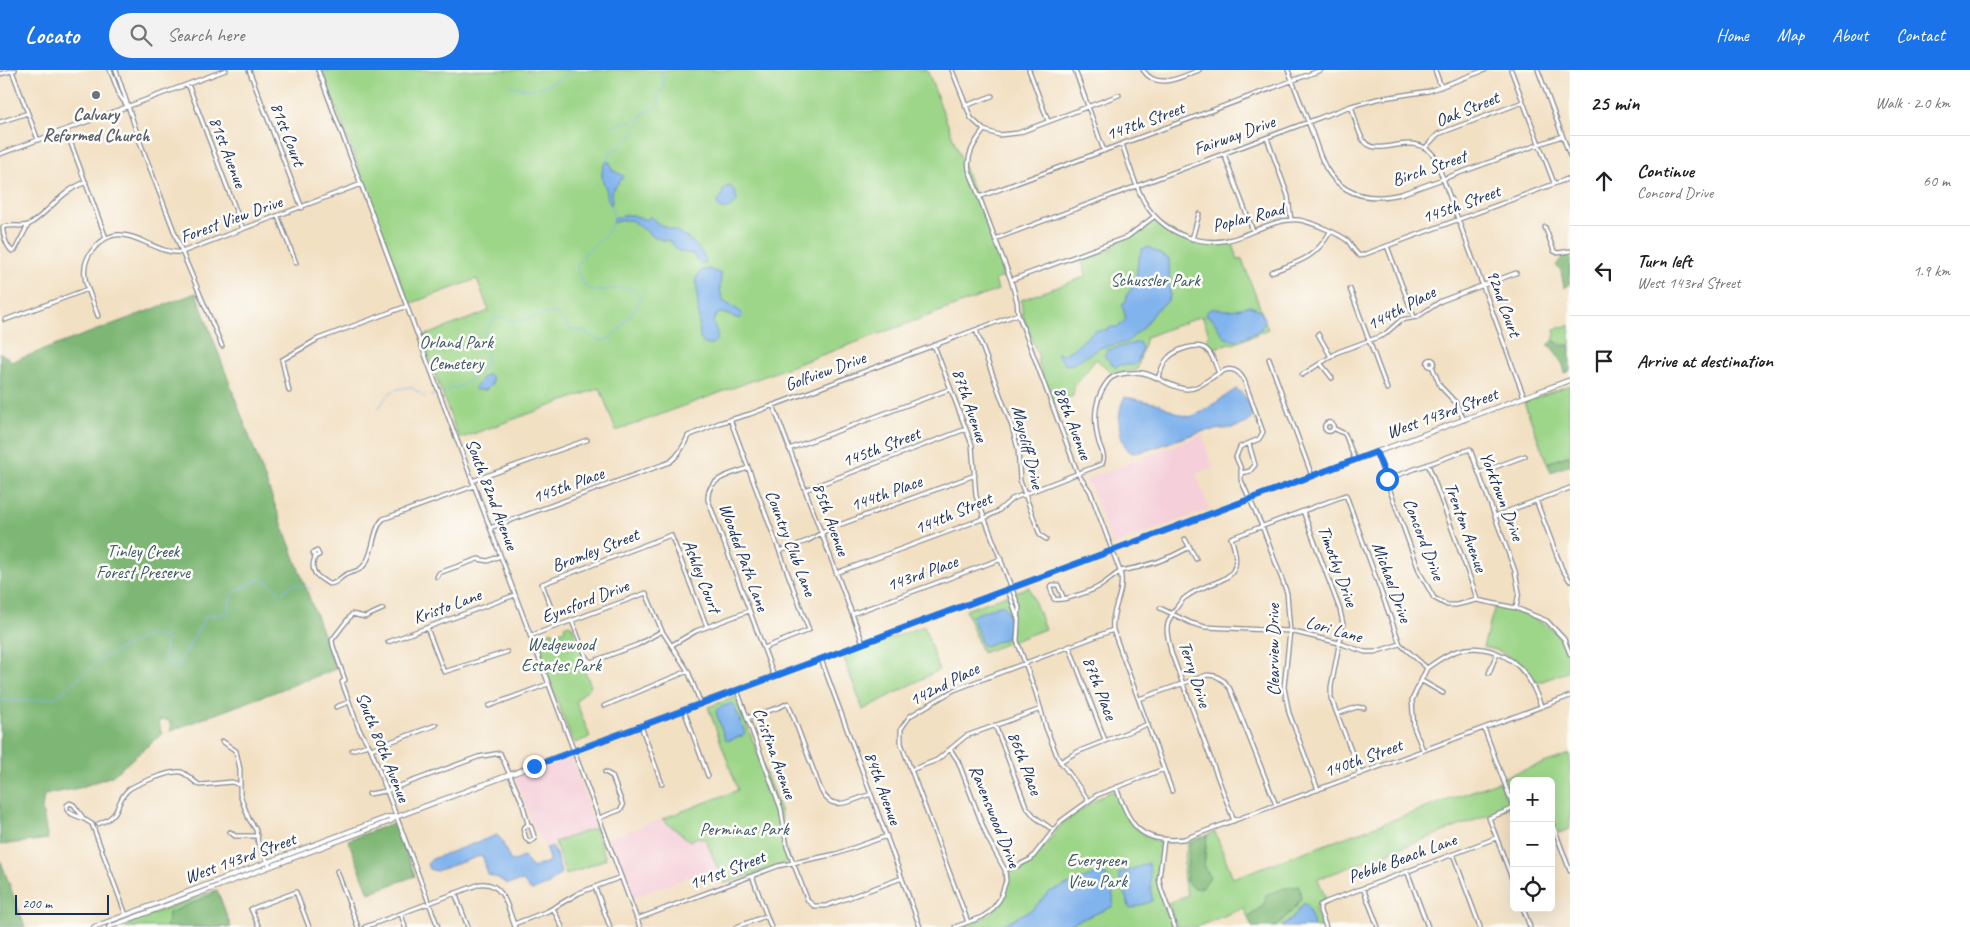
<!DOCTYPE html>
<meta charset="utf-8">
<style>
:root{--surface:#fff;--page:#f2f2f2;--text:#202124;--muted:#757577;--line:#e0e0e0;--accent:#1a73e8}
body{margin:0;font-family:Caveat,sans-serif;background:var(--page);color:var(--text)}
.controls{position:absolute;right:15px;bottom:15px;display:grid;overflow:hidden;border-radius:8px;box-shadow:0 5px 20px #0002}
.controls button{width:45px;height:45px;display:grid;place-items:center;padding:0;border:0;border-bottom:1px solid var(--line);background:var(--surface);color:var(--text);font:25px sans-serif}
.scale{position:absolute;left:15px;bottom:12px;width:94px;box-sizing:border-box;padding-left:5px;border:2px solid #1b2f5e;border-top:0;font-size:14px;line-height:18px;white-space:nowrap;color:#1b2f5e;-webkit-text-stroke:4px #fdfcf7;paint-order:stroke}
.stop{position:absolute;width:15px;height:15px;margin:-11px;border:4px solid #1a73e8;border-radius:50%;background:#fff}
.stop.end{background:#1a73e8;border-color:#fff;box-shadow:0 1px 5px #0008}
.list{margin:0;padding:0;list-style:none}
h2{display:flex;justify-content:space-between;align-items:center;height:65px;margin:0;padding:0 20px;font-size:21px}
h2 small{font-size:16px;font-weight:400;color:var(--muted)}
.list li{display:grid;grid-template-columns:32px 1fr auto;gap:15px;align-items:center;box-sizing:border-box;height:90px;padding:0 20px;border-top:1px solid var(--line)}
.list b{display:block;font-size:19px;white-space:nowrap}
.list p{margin:0;font-size:16px;white-space:nowrap;color:var(--muted)}
.list em{font-size:16px;font-style:normal;color:var(--muted)}
.icon{flex:none;width:28px;height:28px;fill:none;stroke:currentColor;stroke-width:2;stroke-linecap:round;stroke-linejoin:round}
.map{position:relative;flex:none;width:1570px;height:857px;overflow:hidden}
header{display:flex;align-items:center;gap:30px;box-sizing:border-box;height:70px;padding:0 25px;background:var(--accent);color:#fff}
header strong{font-size:24px}
nav{display:flex;gap:28px;margin-inline-start:auto;font-size:18px}
.search{width:350px;height:45px;background:var(--page);display:flex;align-items:center;gap:12px;box-sizing:border-box;padding:0 18px;border-radius:28px;color:var(--muted);font-size:19px}
main{display:flex}
aside{flex:1;background:var(--surface)}
.map>svg:first-child{display:block}
.built{fill:#f5cfda}
.green{fill:#9dd689;stroke:#5c8274}
.forest{fill:#7eb775;stroke:#4c736a}
.water{fill:#81b3ed;stroke:#4e71a6}
.lines{fill:none;stroke-linecap:round;stroke-linejoin:round}
.stream{stroke:#81b3ed;stroke-width:1}
.minor-casing{stroke:#868890;stroke-width:5.5}
.major-casing{stroke:#868890;stroke-width:6}
.minor{stroke:#fff;stroke-width:3}
.major{stroke:#fff;stroke-width:4}
.route{stroke:#1a73e8;stroke-width:6}
.worship-dot{fill:#6b7280;stroke:#fdfcf7;stroke-width:2}
.labels{text-anchor:middle;stroke-width:5;stroke-linejoin:round;paint-order:stroke}
.street-label{font-size:18px;fill:#1b2f5e;stroke:#fdfcf7}
.worship-label{font-size:18px;font-weight:bold;fill:#5b616d;stroke:#fdfcf7}
.park-label{font-size:18px;fill:#3c5969;stroke:#fdfcf7}
</style>
<header>
<strong>Locato</strong>
<div class="search"><svg class="icon" aria-label="search" viewBox="0 0 24 24"><circle cx="10" cy="10" r="6"/><path d="M15 15l6 6"/></svg>Search here</div>
<nav><a>Home</a><a>Map</a><a>About</a><a>Contact</a></nav>
</header>
<main>
<div class="map">
<svg width="1570" height="857" viewBox="0 0 1570 857">
<rect width="100%" height="100%" fill="#fdfcf7"/>
<filter id="ink" filterUnits="userSpaceOnUse"><feTurbulence type="fractalNoise" baseFrequency=".02" numOctaves="2"/><feDisplacementMap in="SourceGraphic" scale="10" xChannelSelector="R" yChannelSelector="G"/><feConvolveMatrix kernelMatrix="1 2 1 2 8 2 1 2 1" color-interpolation-filters="sRGB"/></filter>
<filter id="wash" filterUnits="userSpaceOnUse"><feTurbulence type="fractalNoise" baseFrequency=".0096" numOctaves="4" result="noise"/><feDisplacementMap in="SourceGraphic" scale="20" xChannelSelector="R" yChannelSelector="G"/><feGaussianBlur stdDeviation="1.12" result="paint"/><feColorMatrix in="noise" values="0 0 0 0 0 0 0 0 0 0 0 0 0 0 0 0 0 1.4 0 .05"/><feComposite in="paint" operator="in"/></filter>
<g filter="url(#wash)">
<rect width="100%" height="100%" fill="#f2e0c3"/>
<!-- built -->
<path class="built" d="M1202,365L1213,397L1196,404L1209,439L1113,475L1092,421L1085,410Z
M568,688L573,689L595,758L544,776L534,756L530,752L529,744L515,708Z
M662,749L690,770L698,767L706,770L724,814L717,817L710,799L631,829L608,768Z"/>
<!-- green -->
<path class="green" d="M322,0H927L1006,206L995,210L998,220L616,361L600,318L459,369L421,267L489,241L477,209L409,234Z
M1155,150C1161,153 1167,159 1174,163C1192,174 1212,174 1232,171L1238,190L1242,189L1268,259L1234,274L1229,273L1210,280L1205,276L1209,264L1202,246L1146,267L1137,300L1113,304L1096,289L1074,317L1073,326L1053,334L1037,289L1039,288L1023,246L1021,230L1087,206L1081,190L1113,178L1112,175L1134,165Z
M1570,255V275L1561,274L1553,270L1555,264L1554,259Z
M1570,315V385L1547,393L1524,332Z
M1029,517L1045,559L982,583L966,540Z
M1495,536C1532,546 1570,556 1570,601L1534,614C1525,594 1505,580 1483,577Z
M569,554L572,556L586,591L583,596L591,616L576,631L590,667L575,673L572,669L540,587L537,568L552,561L553,564L565,560L564,556Z
M924,556L939,600L863,640L843,586Z
M736,627L780,740L785,776L790,790L787,793L724,814L706,770L698,767L690,771L662,749L738,720L708,637Z
M1570,684V759L1558,763L1551,746V711H1514V733L1504,707Z
M1500,711L1510,737L1318,809L1326,830L1319,832L1315,840L1321,857H1314L1303,834C1295,844 1288,857 1275,857L1294,839L1301,828L1299,816L1264,834L1248,848L1244,838L1196,857H1177L1168,833L1188,825C1180,805 1184,793 1188,772H1190L1186,811L1194,818L1210,807L1204,797L1207,765L1215,762L1233,808Z
M1112,721L1115,722C1128,753 1130,758 1160,773L1158,814L1172,857H964C985,849 1004,839 1007,813C1007,809 1007,805 1008,801L1020,798L1033,790L1063,753L1100,727Z
M595,758L606,789L566,805L555,772Z
M217,820L231,857H117Z"/>
<!-- forest -->
<path class="forest" d="M1570,184V213L1564,218L1561,201L1556,196L1562,187Z
M196,223L336,599L170,661L171,654L167,650L158,651L162,664L112,706L79,718L44,725L42,739L48,769L0,775V283L9,288L11,292Z
M1553,271L1561,276H1570V301L1565,303L1563,295L1551,276L1548,275Z
M1570,385V395L1551,402L1547,393Z
M391,754L396,755L415,806L369,823L348,770Z
M1207,765L1204,797L1210,807L1203,817C1196,820 1190,818 1186,811L1190,772Z
M0,789L25,857H0Z
M1299,816L1301,828L1294,839L1275,857H1252L1248,848L1264,834L1266,825L1285,818Z
M217,820L231,857H166L169,843L213,824L214,821Z"/>
<!-- water -->
<path class="water" d="M606,92H610L612,100L624,106L611,122L612,132L611,135C606,130 608,125 606,119C602,109 599,103 606,92Z
M730,116L735,121L737,131C731,138 725,143 718,136L717,132L722,126L724,118Z
M626,145H633L646,150L651,146C657,155 661,155 671,159C684,164 703,178 706,192L699,194L693,184L678,181L670,171L662,170L653,166L631,150H623L612,153L613,148Z
M1149,177L1169,189L1170,226L1168,231L1154,242L1145,256L1127,272L1099,278L1073,294L1065,295L1056,282L1063,285L1076,277L1094,261L1106,260L1112,257H1118L1126,249L1122,235L1126,232L1127,224C1139,213 1135,195 1142,179Z
M709,199L721,204L720,220L723,231L740,241L743,245L739,249L722,243L717,244L713,251C715,261 724,270 709,275L703,273L700,268L696,208L701,201Z
M1250,236L1260,240L1265,250L1261,259L1255,263L1236,271L1225,268L1212,249L1205,244C1211,235 1219,240 1228,240C1235,240 1243,237 1250,236Z
M1139,272L1142,278L1138,291L1134,295H1118L1116,298L1104,286L1107,280Z
M485,305H490L492,307V314L486,320H476L474,318Z
M1236,319C1246,324 1254,340 1251,350C1239,359 1228,358 1214,360C1206,360 1198,363 1191,365C1171,371 1152,381 1132,383C1117,374 1116,340 1125,327L1159,334L1181,345L1190,347L1202,342Z
M1002,534C1012,542 1009,557 1007,568L985,576L982,575L972,546Z
M733,633L745,663L742,666L727,671L725,669L716,642L718,638Z
M497,765L501,769L510,790L515,791L524,786L532,798L548,792L549,790L546,778L552,776L557,786L561,803L549,814L531,821L523,811L507,814L498,808L488,805L483,787L480,786L436,801L429,799L427,794L432,789Z
M1149,793L1152,831L1130,839L1118,804Z
M1099,803H1104C1110,809 1116,830 1112,837L1063,857H998L1033,839L1049,822Z
M1303,834H1305L1307,835L1313,850L1314,857H1282L1291,850Z"/>
<g class="lines">
<!-- stream -->
<path class="stream" d="M510,15C534,25 553,14 573,0
M612,56L631,51L659,35L658,24L664,17L663,6L659,0
M638,56L642,46
M607,92L610,82L621,76L637,59
M611,135L614,148
M441,323L449,319L461,316L484,298L487,284L483,265L495,248C504,246 508,251 516,251L556,242L570,259L585,262L598,270L603,271L610,268L618,261L637,236L640,226C621,202 585,244 577,197C583,177 609,171 613,151
M431,326L436,325
M379,338C389,321 392,319 411,317L425,327
M0,630L27,631L55,628L103,588L150,564L167,568L164,590L176,599L206,546L228,543L231,524L262,508L281,523L295,514L311,519"/>
</g>
</g>
<g filter="url(#ink)">
<g class="lines">
<defs>
<path id="minor" d="M110,0L120,26L127,36
M116,0L140,72L182,182L222,276
M249,0L302,138
M318,0L640,857
M952,0L971,48L984,60L999,65L1018,63L1119,25
M1029,0L1048,51
M1075,0L1104,81
M1143,0C1157,21 1181,7 1199,0
M1288,0C1296,21 1304,41 1312,62C1316,74 1320,87 1326,98C1343,127 1371,131 1401,124L1562,66
M1435,0L1441,17
M1511,0L1554,113
M1538,0L1570,86
M12,1L38,70
M0,4L15,0
M188,14L243,159
M965,36L992,26
M1351,36C1355,47 1357,60 1363,70C1378,91 1412,57 1435,87L1524,327
M0,52L28,43
M66,60L106,168
M984,60C975,72 966,85 969,100L1011,210L1017,232L1018,244L1078,404L1090,421L1120,501C1126,523 1110,539 1113,560L1172,721
M1267,68L1288,126L1291,150
M1122,74C1129,94 1135,117 1146,135C1165,164 1203,179 1236,168C1256,161 1277,148 1299,150C1311,152 1338,163 1348,171C1352,176 1354,182 1360,186L1570,108
M1425,78L1438,64L1523,32
M0,84L226,0
M1224,84L1253,161
M979,127L1321,0
M278,147L296,193
M28,155L15,180L12,181C7,177 2,163 3,157C11,154 24,158 30,154C51,140 61,121 86,112
M1545,157L1554,181L1558,183L1570,181
M995,169L1351,36L1377,29L1429,21L1485,0
M1192,169L1199,144
M1387,176L1414,247
M1271,202C1298,192 1315,189 1330,162
M1011,210L1127,167L1155,146
M88,219L98,246
M1350,219L1387,319
M5,250L88,219C83,207 83,193 91,182C122,141 149,186 182,182L361,114
M976,260L1012,357L1018,379L1020,411L1040,465L1046,469
M1318,264L1331,287
M934,275L972,375L976,426L1019,537L1017,571L1036,623L1046,658L1058,688L1089,731
M1269,289L1312,406
M1427.5 293a3.5 3.5 0 1 1 7 0a3.5 3.5 0 1 1-7 0Z
M1321,294L1332,308
M1432,296L1440,316L1456,333L1464,350
M1302,305L1338,282L1384,265L1401,250L1417,247L1441,231L1516,203
M1158,308C1161,301 1163,292 1169,287C1176,280 1197,272 1206,279C1213,284 1216,296 1219,304
M289,321L282,290L318,269L407,236
M773,335L863,573
M730,349L809,560L764,578
M1324.5 357a4.5 4.5 0 1 1 9 0a4.5 4.5 0 1 1-9 0Z
M1333,358L1345,364L1355,390
M789,379L950,319
M1376,382L1420,503L1434,528L1447,535H1456L1477,530L1516,538L1547,551L1564,569L1570,584
M1428,394L1473,516L1477,530
M748,398C732,404 706,408 708,430L774,606
M1241,403L1250,401L1255,395L1249,374
M1479,403L1525,386
M1387,409L1470,379L1515,501L1519,522L1516,538
M472,411L587,370
M805,420L966,359
M1536,430L1562,499L1570,511
M1303,441L1340,540L1343,554L1331,617V628L1360,704
M1495,446L1570,418
M490,458L670,392C679,385 684,376 688,366L719,353L750,344L1018,244
M1185,469L1196,489
M780,481L807,471L831,458L975,405
M315,487L313,483L317,481L319,485L315,487C309,502 317,507 329,514C337,514 339,508 345,505C350,502 356,502 360,499C375,488 371,461 383,449L474,416
M1120,501C1145,497 1167,490 1190,477
M836,503L985,448L998,441L1012,429L1102,394C1106,387 1101,379 1099,373C1093,351 1093,330 1108,311C1113,305 1120,304 1128,303C1133,303 1139,302 1143,303C1158,306 1171,318 1186,319C1207,321 1228,281 1244,310L1263,362L1259,369L1240,377L1236,387L1241,399V410L1262,456L1287,523L1290,561L1284,617L1289,643L1318,720
M437,507L439,503L478,489L488,491L500,486
M1008,520L1018,549
M1064,529L1058,515H1052L1050,517L1054,529C1061,532 1092,521 1100,516C1107,512 1113,506 1120,502
M1160,538L1191,553L1205,557L1290,561L1339,573L1365,582H1375L1400,574
M383,539L365,547L352,544L332,570L333,576L345,610L342,612L359,659L371,679L438,857
M852,544L1001,489
M572,551L587,589L591,592L637,575L662,561
M558,556L542,514L671,465L707,557
M427,558L444,602L507,582
M530,566L646,523L662,561L688,601L701,634
M388,572L515,525
M672,575L696,561L749,541
M1069,576L1105,670
M821,589L920,857
M1427,598C1436,592 1446,584 1457,581C1481,573 1511,584 1526,605C1533,614 1537,625 1541,636
M1489,603L1497,583
M1422,611L1443,623
M737,620L781,739L787,777L808,831L814,836H826L902,808
M1139,629L1207,605L1216,606L1224,611L1230,619L1276,735
M489,636L548,614
M604,636L688,601
M336,637L349,632
M684,640L708,706
M1337,644L1357,637L1364,638
M747,648L780,637L788,633L821,720C832,744 852,730 871,724
M995,655L1026,736L1035,747L1053,760
M641,656L662,714
M1484,658L1513,736L1512,739L1489,748L1514,814
M222,671L236,681L240,699V725L249,749L256,760L258,773L270,796
M371,679L436,655
M950,679L958,691L987,767L1005,800L1006,811L1000,829L991,841L982,847L955,857
M352,680L368,675
M1423,680L1414,658L1412,630L1427,598
M1060,692L1077,682L1148,654
M911,700L937,690L966,666L1041,639
M1116,717C1130,755 1139,774 1184,769L1570,626
M369,724L386,721L478,687L500,683L522,732L528,754L531,757L535,769L530,772L526,769L523,759L528,754
M70,733L74,735L84,749L72,744L67,740V735Z
M599,748L620,740L623,736L612,706L605,702
M84,749L92,754L126,845
M1551,750L1570,801
M1234,751L1171,582C1170,575 1167,567 1167,559C1167,554 1171,546 1174,541C1178,536 1181,530 1186,527C1213,506 1249,517 1231,468L1346,425L1400,574L1427,598
M98,754C123,745 114,733 128,720C135,714 172,700 181,702C188,704 193,712 200,715L232,712L240,715
M230,762L235,766H258
M1164,771L1159,809L1161,819L1175,857
M1453,784L1480,857
M1005,800L1017,796L1031,789L1061,751L1097,725L1164,699
M337,801L358,857
M1407,801L1428,857
M752,806L771,857
M595,817L610,857
M1363,818L1378,857
M455,823L468,857
M553,838L562,857
M1523,838L1530,857
M401,844L405,857
M637,849L778,796L836,784L887,766
M968,852L901,673V659L910,646L954,620L1113,560
M514,854L548,841L579,823L621,807
M259,857L251,839L296,822L309,857
M365,857L480,814C504,811 508,839 515,857
M736,857L766,846
M1326,857L1320,841V835L1326,832L1496,768"/>
<path id="major" d="M94,857L388,747H396
M109,857L391,751L396,747L1570,310"/>
</defs>
<!-- minor casing -->
<use href="#minor" class="minor-casing"/>
<!-- major casing -->
<use href="#major" class="major-casing"/>
<!-- minor -->
<use href="#minor" class="minor"/>
<!-- major -->
<use href="#major" class="major"/>
</g>
</g>
<g class="lines" filter="url(#ink)">
<!-- route -->
<path class="route" d="M534,696L1376,382L1387,409"/>
</g>
<!-- markers -->
<circle class="worship-dot" cx="96" cy="25" r="5"/>
<g class="labels">
<!-- street labels -->
<g class="street-label">
<text transform="translate(1467 39) rotate(-22)" y="6">Oak Street</text>
<text transform="translate(1145 51) rotate(-20)" y="6">147th Street</text>
<text transform="translate(288 64) rotate(69)" y="6">81st Court</text>
<text transform="translate(1234 65) rotate(-20)" y="6">Fairway Drive</text>
<text transform="translate(228 82) rotate(69)" y="6">81st Avenue</text>
<text transform="translate(1429 98) rotate(-19)" y="6">Birch Street</text>
<text transform="translate(1461 134) rotate(-20)" y="6">145th Street</text>
<text transform="translate(1248 147) rotate(-14)" y="6">Poplar Road</text>
<text transform="translate(231 149) rotate(-20)" y="6">Forest View Drive</text>
<text transform="translate(1504 233) rotate(70)" y="6">92nd Court</text>
<text transform="translate(1401 238) rotate(-28)" y="6">144th Place</text>
<text transform="translate(825 301) rotate(-20)" y="6">Golfview Drive</text>
<text transform="translate(970 335) rotate(71)" y="6">87th Avenue</text>
<text transform="translate(1442 343) rotate(-20)" y="6">West 143rd Street</text>
<text transform="translate(1073 353) rotate(69)" y="6">88th Avenue</text>
<text transform="translate(881 377) rotate(-21)" y="6">145th Street</text>
<text transform="translate(1028 377) rotate(76)" y="6">Maycliff Drive</text>
<text transform="translate(568 415) rotate(-20)" y="6">145th Place</text>
<text transform="translate(886 423) rotate(-20)" y="6">144th Place</text>
<text transform="translate(492 424) rotate(69)" y="6">South 82nd Avenue</text>
<text transform="translate(1502 426) rotate(69)" y="6">Yorktown Drive</text>
<text transform="translate(953 443) rotate(-23)" y="6">144th Street</text>
<text transform="translate(831 449) rotate(70)" y="6">85th Avenue</text>
<text transform="translate(1466 457) rotate(70)" y="6">Trenton Avenue</text>
<text transform="translate(1424 469) rotate(69)" y="6">Concord Drive</text>
<text transform="translate(791 473) rotate(69)" y="6">Country Club Lane</text>
<text transform="translate(595 480) rotate(-21)" y="6">Bromley Street</text>
<text transform="translate(744 487) rotate(70)" y="6">Wooded Path Lane</text>
<text transform="translate(1338 496) rotate(70)" y="6">Timothy Drive</text>
<text transform="translate(922 503) rotate(-20)" y="6">143rd Place</text>
<text transform="translate(702 506) rotate(69)" y="6">Ashley Court</text>
<text transform="translate(1392 512) rotate(70)" y="6">Michael Drive</text>
<text transform="translate(585 531) rotate(-21)" y="6">Eynsford Drive</text>
<text transform="translate(447 536) rotate(-20)" y="6">Kristo Lane</text>
<text transform="translate(1334 559) rotate(16)" y="6">Lori Lane</text>
<text transform="translate(1273 580) rotate(-90)" y="6">Clearview Drive</text>
<text transform="translate(1195 604) rotate(72)" y="6">Terry Drive</text>
<text transform="translate(944 614) rotate(-27)" y="6">142nd Place</text>
<text transform="translate(1100 618) rotate(69)" y="6">87th Place</text>
<text transform="translate(383 677) rotate(68)" y="6">South 80th Avenue</text>
<text transform="translate(775 683) rotate(70)" y="6">Cristina Avenue</text>
<text transform="translate(1363 688) rotate(-20)" y="6">140th Street</text>
<text transform="translate(1025 693) rotate(69)" y="6">86th Place</text>
<text transform="translate(883 718) rotate(70)" y="6">84th Avenue</text>
<text transform="translate(995 746) rotate(68)" y="6">Ravenswood Drive</text>
<text transform="translate(240 788) rotate(-20)" y="6">West 143rd Street</text>
<text transform="translate(1402 788) rotate(-20)" y="6">Pebble Beach Lane</text>
<text transform="translate(727 800) rotate(-21)" y="6">141st Street</text>
</g>
<!-- worship labels -->
<g class="worship-label">
<text x="96" y="50">Calvary<tspan x="96" dy="21">Reformed Church</tspan></text>
</g>
<!-- park labels -->
<g class="park-label">
<text x="1155" y="216">Schussler Park</text>
<text x="456" y="278">Orland Park<tspan x="456" dy="21">Cemetery</tspan></text>
<text x="143" y="487">Tinley Creek<tspan x="143" dy="21">Forest Preserve</tspan></text>
<text x="561" y="580">Wedgewood<tspan x="561" dy="21">Estates Park</tspan></text>
<text x="744" y="765">Perminas Park</text>
<text x="1097" y="796">Evergreen<tspan x="1097" dy="21">View Park</tspan></text>
</g>
</g>
</svg>
<div class="controls">
<button>+</button>
<button>−</button>
<button><svg class="icon" aria-label="locate" viewBox="0 0 24 24"><circle cx="12" cy="12" r="6"/><path d="M12 2v4M12 18v4M2 12h4M18 12h4"/></svg></button>
</div>
<div class="scale">200 m</div>
<div class="stop" style="left:1387px;top:409px"></div>
<div class="stop end" style="left:534px;top:696px"></div>
</div>
<aside>
<h2>25 min<small>Walk · 2.0 km</small></h2>
<ul class="list">
<li><svg class="icon" aria-label="ahead" viewBox="0 0 24 24"><path d="M12 20V5M6 11l6-6 6 6"/></svg><div><b>Continue</b><p>Concord Drive</p></div><em>60 m</em></li>
<li><svg class="icon" aria-label="left" viewBox="0 0 24 24"><path d="M17 20v-9H6M10 6l-5 5 5 5"/></svg><div><b>Turn left</b><p>West 143rd Street</p></div><em>1.9 km</em></li>
<li><svg class="icon" aria-label="arrive" viewBox="0 0 24 24"><path d="M6 21V4h12l-3 4 3 4H6"/></svg><div><b>Arrive at destination</b></div></li>
</ul>
</aside>
</main>
